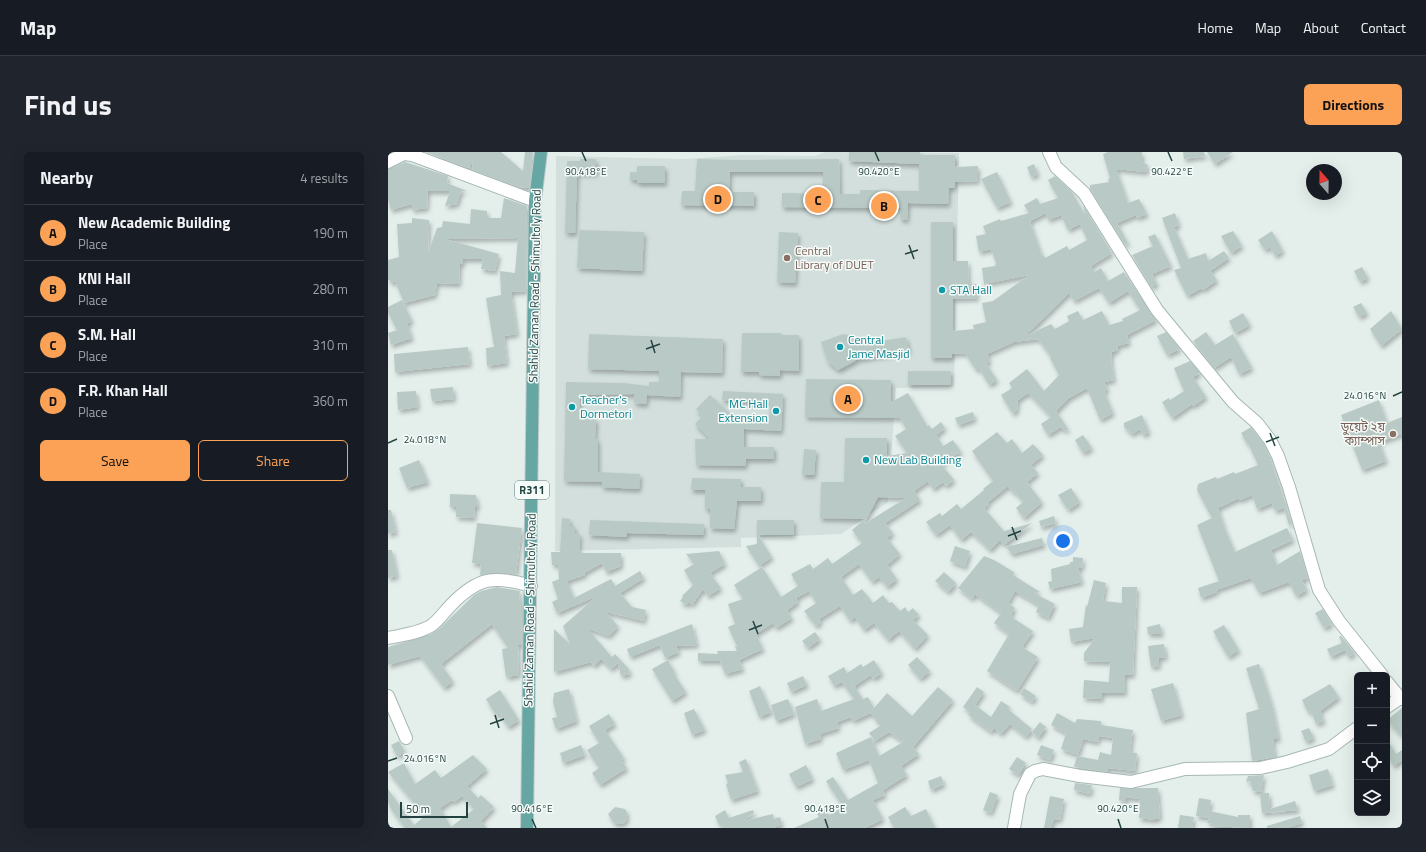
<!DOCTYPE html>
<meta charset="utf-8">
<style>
:root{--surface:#171b24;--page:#20242c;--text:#f1f3f6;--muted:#9ea1a6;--line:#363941;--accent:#fba256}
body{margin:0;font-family:"Titillium Web","Noto Sans Bengali",sans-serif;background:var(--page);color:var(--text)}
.controls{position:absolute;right:12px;bottom:12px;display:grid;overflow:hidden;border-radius:6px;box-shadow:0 4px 16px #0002}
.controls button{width:36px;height:36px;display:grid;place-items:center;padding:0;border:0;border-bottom:1px solid var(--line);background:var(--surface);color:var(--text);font:20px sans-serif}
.compass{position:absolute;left:918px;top:12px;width:36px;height:36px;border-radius:50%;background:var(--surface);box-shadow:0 4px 16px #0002;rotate:340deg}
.scale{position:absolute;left:12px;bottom:10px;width:68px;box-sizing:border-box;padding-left:4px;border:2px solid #224240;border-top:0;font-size:11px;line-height:14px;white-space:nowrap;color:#224240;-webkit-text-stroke:3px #f5fbf9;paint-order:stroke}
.you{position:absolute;left:675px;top:389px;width:14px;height:14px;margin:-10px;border:3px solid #fff;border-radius:50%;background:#1a73e8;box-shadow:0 0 0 6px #1a73e833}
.badge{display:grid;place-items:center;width:26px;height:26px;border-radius:50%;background:var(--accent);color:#111;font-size:13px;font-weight:700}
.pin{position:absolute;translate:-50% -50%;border:2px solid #fff;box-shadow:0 1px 4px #0006}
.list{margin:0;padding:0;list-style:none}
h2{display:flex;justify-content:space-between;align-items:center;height:52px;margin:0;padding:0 16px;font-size:17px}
h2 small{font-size:13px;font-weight:400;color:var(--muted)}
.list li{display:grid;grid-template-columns:26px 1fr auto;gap:12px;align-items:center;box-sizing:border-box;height:56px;padding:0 16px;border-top:1px solid var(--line)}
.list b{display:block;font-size:15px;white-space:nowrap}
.list p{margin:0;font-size:13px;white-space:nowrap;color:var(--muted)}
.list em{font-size:13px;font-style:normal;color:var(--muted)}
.actions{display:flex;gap:8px;padding:12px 16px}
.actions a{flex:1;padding:9px 0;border:1px solid var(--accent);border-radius:6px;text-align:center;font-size:14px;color:var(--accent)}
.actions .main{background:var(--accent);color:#111}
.icon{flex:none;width:22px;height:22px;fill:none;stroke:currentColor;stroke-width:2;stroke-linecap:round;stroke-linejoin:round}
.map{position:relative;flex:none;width:1014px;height:676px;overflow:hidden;border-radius:6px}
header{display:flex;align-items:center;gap:24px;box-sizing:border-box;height:56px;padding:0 20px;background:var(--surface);border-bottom:1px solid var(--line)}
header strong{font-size:19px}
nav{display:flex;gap:22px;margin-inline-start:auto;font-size:14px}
.intro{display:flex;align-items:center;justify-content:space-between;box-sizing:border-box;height:96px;padding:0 24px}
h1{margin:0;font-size:28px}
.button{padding:10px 18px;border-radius:6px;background:var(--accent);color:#111;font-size:14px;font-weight:700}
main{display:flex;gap:24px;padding:0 24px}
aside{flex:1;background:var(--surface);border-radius:6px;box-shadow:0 4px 16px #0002}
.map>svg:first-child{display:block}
.built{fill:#d2dfdc}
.building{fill:#b9cac6;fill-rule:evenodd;filter:url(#shadow)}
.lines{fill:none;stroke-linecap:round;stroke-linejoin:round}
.minor-casing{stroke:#a6b8b5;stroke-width:14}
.major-casing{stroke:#c1caca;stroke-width:14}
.minor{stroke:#fff;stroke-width:12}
.major{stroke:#66a7a4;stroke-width:12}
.ticks{fill:none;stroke:#224240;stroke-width:1.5}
.education-dot{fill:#8d6e63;stroke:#f5fbf9;stroke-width:1.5}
.culture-dot{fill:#0f9aa8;stroke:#f5fbf9;stroke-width:1.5}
.labels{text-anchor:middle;stroke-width:3;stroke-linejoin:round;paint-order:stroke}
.shield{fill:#f5fbf9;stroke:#617a78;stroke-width:1}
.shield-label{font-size:11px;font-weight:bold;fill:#224240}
.education-label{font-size:12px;fill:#785e54;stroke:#f5fbf9;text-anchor:start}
.street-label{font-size:12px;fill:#224240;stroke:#f5fbf9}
.culture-label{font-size:12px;fill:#0d838f;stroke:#f5fbf9;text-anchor:start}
.ticks-label{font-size:10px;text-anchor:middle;fill:#224240;stroke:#f5fbf9;stroke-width:3;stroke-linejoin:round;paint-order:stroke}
</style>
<header>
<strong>Map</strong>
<nav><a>Home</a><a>Map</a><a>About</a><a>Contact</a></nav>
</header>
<div class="intro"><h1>Find us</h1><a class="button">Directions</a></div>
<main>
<aside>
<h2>Nearby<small>4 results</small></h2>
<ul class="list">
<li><span class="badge">A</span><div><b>New Academic Building</b><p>Place</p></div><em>190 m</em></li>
<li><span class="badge">B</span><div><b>KNI Hall</b><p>Place</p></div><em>280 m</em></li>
<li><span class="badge">C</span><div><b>S.M. Hall</b><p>Place</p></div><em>310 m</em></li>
<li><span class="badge">D</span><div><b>F.R. Khan Hall</b><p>Place</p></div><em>360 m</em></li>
</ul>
<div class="actions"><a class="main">Save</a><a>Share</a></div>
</aside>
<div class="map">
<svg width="1014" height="676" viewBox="0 0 1014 676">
<defs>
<filter id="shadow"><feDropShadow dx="2" dy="3.5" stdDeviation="2" flood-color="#0004"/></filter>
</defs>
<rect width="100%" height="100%" fill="#e4efec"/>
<!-- built -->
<path class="built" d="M438,0L571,1L566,235L508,236L500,350L453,382L353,386V395L167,399L168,4L298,7L355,3L427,4Z"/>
<!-- building -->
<path class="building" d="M37,0H113L135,19L137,0H145L141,36L131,35L84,18L85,7L81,16Z
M461,0H532V3H567V15L590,14V29L567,30L566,36H561L560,52L520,51L519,68L512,67L513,56L394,55V41L435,42V20H342L341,40H366V54L293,53L294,39H307L309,7L350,8L451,7L452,42H472V38L531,39V12L461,9Z
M720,0H754V10L760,13L758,20L728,17L740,51L751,47L759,62L749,66L748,63L729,71L740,91L737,93L702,37V33L721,30L720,27L722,26L715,2Z
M795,0H816L817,4L796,7Z
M819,0H845L827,12Z
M192,7H208V21H189L187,81H177L179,9H192Z
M17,10L60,24L59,31L79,39H73L69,52L57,54L62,39H40L39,56L24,58V52L3,58L0,48V17Z
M646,12L650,22L643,25L639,15Z
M249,14H277V31H249V28H242V20H249Z
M609,20L623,50L609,56L593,27Z
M667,24L684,40L697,63L695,53L724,101L703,114L706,120L713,116L720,129L736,120L768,168L739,183L741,191L729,194L730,198L724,200L723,208L726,228L716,230L720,237L716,239L725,261L712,268L699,236L681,246L668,259L680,277L677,279L673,275L660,283L653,272L663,265L640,241L630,248L629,258L625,262L613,243L624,236L621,231L639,217L656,239L671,223L662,206L663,205L650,187L626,190L599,202L602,209L598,211L609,228L601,233L591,216L588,218L577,201L564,202V206H543V70H565V109H580L581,132H588L589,146L565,147V179L586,177L585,173L598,170L594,151L605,149L641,123L596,132L594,116L607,114L608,111L603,97L591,100L588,84L598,82L595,74L612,67L613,69L641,61L636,53L649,46L652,52L670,46L660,28ZM658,61L660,68L673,63L680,78L692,72L699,88L681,98L679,94L657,106L656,103L654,104L642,69ZM711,136L721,151L740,139L752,158L734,167L735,169L721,173L714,159L695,168L690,159L679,164L681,169L667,177L663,172L637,184L681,141L686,149Z
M116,46L139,54L138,139L123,140L129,182L116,184L119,211L99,214L98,196L106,195L98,146L113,143L112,119L127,121L130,86L57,87L111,102L107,119L93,117L95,107H75V112H72L71,132L49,131L47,143L16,151L7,129L3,131L2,128H0V108L11,105L9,72L24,71V66L41,68L40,101L49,76L54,75L55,69L82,72L83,57L99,59V66H113Z
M787,61L791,73L786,75L800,107L818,101L820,109L836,99L841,106L822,119L829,128L815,138L814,136L799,144L786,118L793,116L774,66Z
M191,78L256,80L254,119L189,116Z
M845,79L854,94L843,101L833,84Z
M884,79L895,99L887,104L882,95L877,98L870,88Z
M391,80L410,81L407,131L389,130Z
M767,82L783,114L764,122L769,132L763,135L744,103L765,94L760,85Z
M974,115L980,126L972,130L966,119Z
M14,148L24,169L19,171L24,186L3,193L0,181L9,178L0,161V155Z
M973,151L979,161L971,165L965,155Z
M1003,159L1014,177L993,194L982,177Z
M855,161L862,173L847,181L841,169Z
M778,180L792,197L779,203L769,184Z
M818,180L827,193L845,182L864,216L851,222L843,205L826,216L805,189Z
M354,181H393V183H411V219L392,218V224L371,223V220H353Z
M201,182L335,187L334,221L293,220L292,245L259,243L258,252L246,251V242L192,243L191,266L208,267L207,287H210V320L252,322L251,337L214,335V330L176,329L178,230L236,231L261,234V230H271V219L200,217Z
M455,182L465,184L469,193L518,185L521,199L469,207L467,209L450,218L440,210L433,190Z
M80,195L82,212L7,220L6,202Z
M802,209L812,221L805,225L818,245L805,254L804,252L784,266L774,250L781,246L782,248L796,239L786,216Z
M520,219H563L562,233H520Z
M418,227L503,228V250L520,241L539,274L541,273L544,277L553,270L557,276L548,283L555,294L565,288L573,300L553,312L566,328L558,334L555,330L545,337L540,329L526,339L532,348L497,371L505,381L499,386L512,402L499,413L509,427L499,435L491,425L484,430L471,412L453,425L465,443L474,437L485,451L495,443L501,451L504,450L512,459L517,455L520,460L525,456L531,463L525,468L540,483L527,497L511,479L500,488L486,471L476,478L467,465L462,469L452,454L431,467L433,470L428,474L416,459L428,451L421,439L408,446L410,450L399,458L404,466L388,476L385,471L368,482L375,497L351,508L355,517L337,522L332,509H310V501L330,502L329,499H349L347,495L349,494L340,475L347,472L340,452L355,447L346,433L374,415L393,445L410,434L403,422L422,412L425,417L440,406L444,412L474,391L464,378L477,367L432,366L433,330H456L457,286H499V304L519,301L507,284L518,277L512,266L417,265ZM490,345L518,346L476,372L479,366Z
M65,235L66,247L44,249L42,237Z
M28,239L30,255L10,258L9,240Z
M335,239L395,242L393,279L356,277V295H386V307H358L357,314L308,313L307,287H322L307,272L314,264L308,257L322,243L347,266L381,268L382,251L334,248Z
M991,248L999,271L1014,265V282L991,290L998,309L974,318L953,263Z
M585,260L587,267L570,273L567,266Z
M754,263L761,280L755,283L752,277L744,282L736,275V271Z
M863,275L876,292L883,307L904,372L901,373L896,356L887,359L884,351L869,357L864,343L852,348L851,346L830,356L837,377L847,400L899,376L905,388L883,398L889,413L912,399L920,426L914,428L919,438L908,444L901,430L871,441L863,426L828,438L829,440L813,446L810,436L831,429L809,373L824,366L809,338L810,332L828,325L829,327L846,320L847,322L870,313L860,291L859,292L853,281Z
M609,280L619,291L624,287L634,301L645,292L655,303L643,313L650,321L639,330L654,350L636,366L628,356L635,350L626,339L625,341L620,334L599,351L601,352L596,356L616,379L644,371L616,393L612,388L602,398L583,380L573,388L562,373L548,383L538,370L552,361L554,364L569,352L573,357L596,338L595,337L605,329L584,299Z
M695,283L704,296L695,301L687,288Z
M416,297L428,298L426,323H414Z
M31,308L40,330L19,336L11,316Z
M304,326L353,327V335H373V349H349L346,377L322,376V357H317V338H303Z
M683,336L692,350L680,358L670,343Z
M62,342L88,343L90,355H87L86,366L68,365V355H62Z
M0,358H3L8,380L0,382Z
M666,364L668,371L653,375L651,369Z
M174,366L182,367V374H187V381L192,382L191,401H233V414L218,420L214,411L196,421L197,423L179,429L186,446L223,427L227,434L252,419L256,426L232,441L244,455L258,458L256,469L218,460L230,474L221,484L199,476L224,505L227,502L241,517L242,522L233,524L230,511L223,517L213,507L206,514L203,510L166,520V477L182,492L175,474L209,444L169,461L164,450L170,447L164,430L171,427L170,413H164L163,400H172Z
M202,368L316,372L315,383L239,381V385L201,383Z
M369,368H406V383H370L384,405L371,414L358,394L369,392Z
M89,371L134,376L128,422L132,423L109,420L92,423L93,412L84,411Z
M654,386L656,393L624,402L618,395Z
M567,394L582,399L577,415L562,409Z
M0,398H4L9,424L0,426Z
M331,399L337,412L322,421L333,436L320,444L315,437L304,453L301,450L298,453L292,449L295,445L294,444L305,433L296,418L306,412L298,402Z
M596,404L606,408L626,420L625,423L652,440L646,441L667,452L660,466L648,460L651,453L627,439L620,451L627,456L623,462L625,466L645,479L634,495L650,505L629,539L599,519L621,482L606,471L613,461L587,442L584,447L570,436Z
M685,405L695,406L694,416H690L694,430L662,437L660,430L664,429L663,417L682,412V410H685Z
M556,420L568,431L560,440L547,429Z
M706,428L718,431L715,448L716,449L734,451V435H749L745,523H737V541H714V547L695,546L696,528L721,530L722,510L696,509V501L707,486L683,490L681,477L695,475L698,452L699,455Z
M109,435L132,439L131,448H134V493H130L131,523L118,525L114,497L120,496L104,472L53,512L65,529L56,536L32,504L0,513V495L43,482L52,476L86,443L93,439Z
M935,457L944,472L936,476L927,461Z
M304,472L309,493L288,494L291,500L277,506L272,493L242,505L239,497Z
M772,472L774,482H760L759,475Z
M836,473L851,498L840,505L825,479Z
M427,480L432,487L420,496L414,489Z
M953,484L967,501L960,505L957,498L943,505L939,497L954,491L951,485Z
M776,492L778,505L771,506V514L763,515L760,494Z
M529,505L542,519L532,527L520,513Z
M280,508L287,521L286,522L298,540L284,549L264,517Z
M486,508L494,521L485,527L483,523L466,534L475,547L480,545L486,556L499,541L524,564L550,535L565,548L525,595L531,602L513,614L519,623L495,638L497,643L485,648L495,667L477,676H406L431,665L429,662L438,656L441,663L455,655L438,629L445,625L460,648L490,631L481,608L455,618L448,601L483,585L491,604L515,590L501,580L487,589L481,581L492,574L483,561L465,569L463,565L449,570L451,576L432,582L433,587L417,592L407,555L429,547L433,559L466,547L454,530L446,534L440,524L456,515L459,521L473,512L475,515Z
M871,512L884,553L891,587H885L887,605L864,609L858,561L871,557L858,516Z
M415,524L419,533L403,540L399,531Z
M785,531L794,563L773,569L763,537Z
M942,532L951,545L932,559L936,569L928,572L923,559L920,560L914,548Z
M372,534L383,560L371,565L361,539Z
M589,535L596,540L587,553L603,565L613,549L622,555L620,557L644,577L638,585L622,572L613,582L606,576L603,580L580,563L582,560L575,555Z
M636,536L648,544L644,550L632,542Z
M181,537L189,569L168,577L164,566L169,565L165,550L166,541Z
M112,538L131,568L120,575L111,561L108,563L98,547Z
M400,547L406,562L388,569L383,553Z
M1014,556V585L999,568Z
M306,557L317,578L304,583L296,561Z
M669,561L687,571L689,567L713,569V573L745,578L742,600L749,601L747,619L720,616L719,620L686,615L689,604L710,608L712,600L723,603L725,586L711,584L710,590L695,587L690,603L673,597L678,581L663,573Z
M221,562L227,572L217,578L236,606L233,608L239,616L212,633L204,621L211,616L199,598L211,591L201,574Z
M652,570L658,575L650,586L644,580Z
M921,576L926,586L918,590L913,579Z
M999,587L1008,602L1014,598V608L1006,614L999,604Z
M11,589L17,600L9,604L3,593Z
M193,593L197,603L175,611L172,601Z
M653,593L666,598L662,608L649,603Z
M85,603L99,617L79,634L90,646L93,643L106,655L93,669L99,676H17L3,657L0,650V637L26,673L37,664L0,620L16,611L27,632L47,618L53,626ZM74,644L86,657L63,675L52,656L64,648L66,650Z
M629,605L638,611L630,623L621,617Z
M358,607L370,639L343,648L338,632L340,631L337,623L355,620L351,610Z
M418,613L425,627L408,635L401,622Z
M940,617L945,633L926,639L921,623Z
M876,623L873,640L865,639L862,629L858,630L860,624Z
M553,624L556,632L543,638L540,629Z
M687,631L704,633L702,642L686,638Z
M732,636H770L772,666L767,667V668L751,666L752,647L738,645V650L731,648Z
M602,640L610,643L603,661L595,658Z
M872,641H881L882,657L907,649L910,658L874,661Z
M662,644L676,647L672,668L666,667L663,676H656Z
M811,646L823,648L821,659L850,665V663H862V676L824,674L825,672L819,671L821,666L808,664Z
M227,655L237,657L239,660V667L236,671L229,672L225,670L220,662Z
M517,655L523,664L538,657L547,676H506L500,665Z
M337,658L341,666L365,658L366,661L354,669L385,662L386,667L392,665L394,672L385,676H334L335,671L331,673L327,664Z
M792,663L806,665L804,676H790Z
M912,664L914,671L898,676H879V674Z"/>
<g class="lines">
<defs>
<path id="minor" d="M661,0L668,15L696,41L769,158L845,250L869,271L882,288L890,304L901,335L931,438L951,469L994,523
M0,10L16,2L24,3L147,49
M0,486C14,483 32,481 44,473C51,468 57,459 63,453C90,425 106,423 143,434
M999,530L1012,546
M0,544L18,586
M999,555L1012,546L1014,547
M626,676L632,642L642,622L647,619L655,617L692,624L743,630L797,617L872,616L899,610L941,597L969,576"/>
<path id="major" d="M139,676L147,49L153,0"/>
</defs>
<!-- minor casing -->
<use href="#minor" class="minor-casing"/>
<!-- major casing -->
<use href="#major" class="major-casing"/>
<!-- minor -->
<use href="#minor" class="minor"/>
<!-- major -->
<use href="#major" class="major"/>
</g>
<!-- ticks -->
<path class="ticks" d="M194,0L198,9M487,0L491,9M780,0L784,9M521,93L526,107M517,102L530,98M263,188L267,201M258,197L272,192M1005,244L1014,240M882,281L887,294M878,290L891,285M0,291L9,287M624,375L629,388M620,384L633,379M365,469L370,482M361,478L374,473M107,563L111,576M102,572L116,567M0,609L9,606M144,667L148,676M437,667L440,676M730,667L733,676"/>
<!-- markers -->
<g class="education-dot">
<circle cx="399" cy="106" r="4"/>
<circle cx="1005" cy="282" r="4"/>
</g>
<g class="culture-dot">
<circle cx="554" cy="138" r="4"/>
<circle cx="452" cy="195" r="4"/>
<circle cx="184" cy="255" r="4"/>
<circle cx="388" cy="259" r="4"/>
<circle cx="478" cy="308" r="4"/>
</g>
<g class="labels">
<!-- shield labels -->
<rect class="shield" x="127" y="329" width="34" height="18" rx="3"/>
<g class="shield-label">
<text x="144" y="342">R311</text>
</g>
<!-- education labels -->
<g class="education-label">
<text x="407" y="103">Central<tspan x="407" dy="14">Library of DUET</tspan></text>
<text x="997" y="279" text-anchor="end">ডুয়েট ২য়<tspan x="997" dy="14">ক্যাম্পাস</tspan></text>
</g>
<!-- street labels -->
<g class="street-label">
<text transform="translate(147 134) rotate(-89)" y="4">Shahid Zaman Road - Shimultoly Road</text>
<text transform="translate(142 458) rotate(-89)" y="4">Shahid Zaman Road - Shimultoly Road</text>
</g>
<!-- culture labels -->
<g class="culture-label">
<text x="562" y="142">STA Hall</text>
<text x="460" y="192">Central<tspan x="460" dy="14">Jame Masjid</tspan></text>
<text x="192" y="252">Teacher's<tspan x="192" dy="14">Dormetori</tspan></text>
<text x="380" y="256" text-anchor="end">MC Hall<tspan x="380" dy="14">Extension</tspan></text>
<text x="486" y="312">New Lab Building</text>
</g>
</g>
<g class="ticks-label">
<text x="198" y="23">90.418°E</text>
<text x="491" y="23">90.420°E</text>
<text x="784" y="23">90.422°E</text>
<text x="977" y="247">24.016°N</text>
<text x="37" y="291">24.018°N</text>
<text x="37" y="610">24.016°N</text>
<text x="144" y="660">90.416°E</text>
<text x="437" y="660">90.418°E</text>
<text x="730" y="660">90.420°E</text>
</g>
</svg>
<div class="controls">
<button>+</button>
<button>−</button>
<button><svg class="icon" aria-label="locate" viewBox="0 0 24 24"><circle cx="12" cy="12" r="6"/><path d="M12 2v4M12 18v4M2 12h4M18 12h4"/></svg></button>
<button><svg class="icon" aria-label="layers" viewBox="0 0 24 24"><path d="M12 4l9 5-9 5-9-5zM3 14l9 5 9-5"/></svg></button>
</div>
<svg class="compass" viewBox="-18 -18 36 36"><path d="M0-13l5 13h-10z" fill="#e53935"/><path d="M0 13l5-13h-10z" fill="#9ea1a6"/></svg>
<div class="scale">50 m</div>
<div class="you"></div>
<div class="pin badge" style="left:460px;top:247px">A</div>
<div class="pin badge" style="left:496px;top:54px">B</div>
<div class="pin badge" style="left:430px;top:48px">C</div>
<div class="pin badge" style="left:330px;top:47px">D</div>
</div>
</main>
